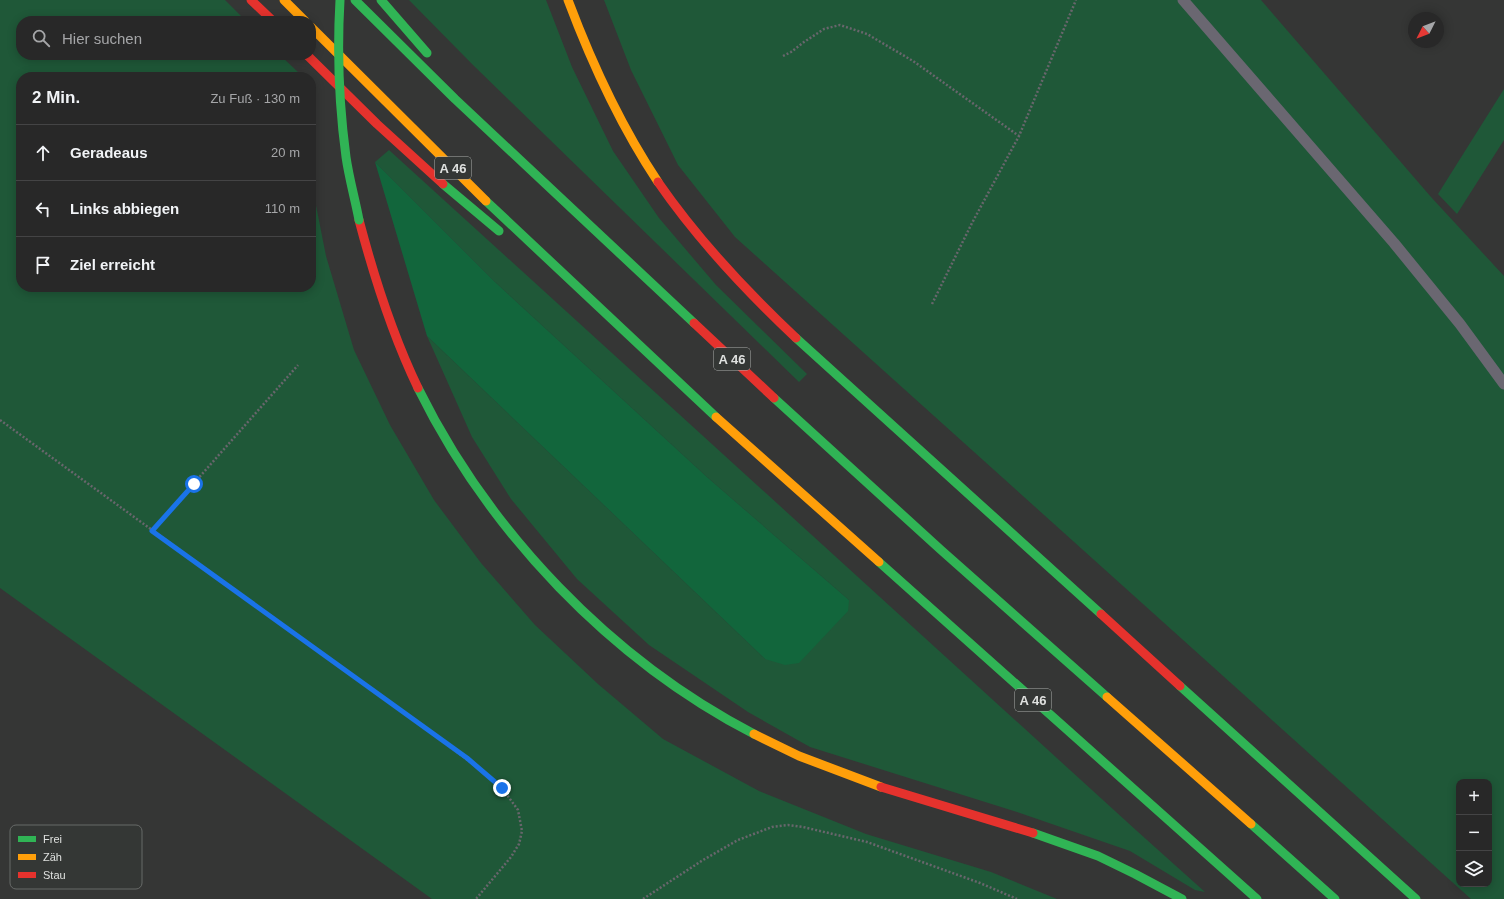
<!DOCTYPE html>
<html lang="de">
<meta charset="utf-8">
<style>
:root{--surface:#282828;--page:#343434;--text:#f1f3f6;--muted:#a5a6a8;--line:#444445}
body{margin:0;font-family:Arial,sans-serif;background:var(--page);color:var(--text)}
.controls{position:absolute;right:12px;bottom:12px;display:grid;overflow:hidden;border-radius:8px;box-shadow:0 2px 10px #0003}
.controls button{width:36px;height:36px;display:grid;place-items:center;padding:0;border:0;border-bottom:1px solid var(--line);background:var(--surface);color:var(--text);font:20px sans-serif}
.compass{position:absolute;left:1408px;top:12px;width:36px;height:36px;border-radius:50%;background:var(--surface);box-shadow:0 2px 10px #0003;rotate:228deg}
.stop{position:absolute;width:12px;height:12px;margin:-9px;border:3px solid #1a73e8;border-radius:50%;background:#fff}
.stop.end{background:#1a73e8;border-color:#fff;box-shadow:0 1px 4px #0008}
.list{margin:0;padding:0;list-style:none}
h2{display:flex;justify-content:space-between;align-items:center;height:52px;margin:0;padding:0 16px;font-size:17px}
h2 small{font-size:13px;font-weight:400;color:var(--muted)}
.list li{display:grid;grid-template-columns:26px 1fr auto;gap:12px;align-items:center;box-sizing:border-box;height:56px;padding:0 16px;border-top:1px solid var(--line)}
.list b{display:block;font-size:15px;white-space:nowrap}
.list em{font-size:13px;font-style:normal;color:var(--muted)}
.icon{flex:none;width:22px;height:22px;fill:none;stroke:currentColor;stroke-width:2;stroke-linecap:round;stroke-linejoin:round}
.map{position:relative;flex:none;width:1504px;height:899px;overflow:hidden}
.search{position:absolute;background:var(--surface);box-shadow:0 2px 10px #0003;left:16px;top:16px;width:300px;height:44px;display:flex;align-items:center;gap:10px;box-sizing:border-box;padding:0 14px;border-radius:16px;color:var(--muted);font-size:15px}
.panel{position:absolute;background:var(--surface);box-shadow:0 2px 10px #0003;left:16px;top:72px;width:300px;height:220px;border-radius:16px}
.map>svg:first-child{display:block}
.green{fill:#1f5838;fill-rule:evenodd}
.forest{fill:#12663c}
.lines{fill:none;stroke-linecap:round;stroke-linejoin:round}
.path{stroke:#68666c;stroke-width:2.5;stroke-dasharray:2 2;stroke-linecap:butt}
.lane{stroke:#6a6771;stroke-width:11}
.fast{stroke:#30b455;stroke-width:9}
.slow{stroke:#ff9f0a;stroke-width:9}
.jam{stroke:#e5322d;stroke-width:9}
.fast-bridge{stroke:#30b455;stroke-width:9}
.route{stroke:#1a73e8;stroke-width:5}
.labels{text-anchor:middle;stroke-width:3;stroke-linejoin:round;paint-order:stroke}
.shield{fill:#343735;stroke:#acaeac;stroke-width:1}
.shield-label{font-size:13px;font-weight:bold;fill:#dfe1df}
.key{fill:#343735;stroke:#676a68;stroke-width:1}
.key-label{font-size:11px;fill:#dfe1df}
</style>
<div class="map">
<svg width="1504" height="899" viewBox="0 0 1504 899">
<rect width="100%" height="100%" fill="#353635"/>
<!-- green -->
<path class="green" d="M0,0H225L246,21H21V55H280L299,73V77H21V287H311V180L326,256L354,350L390,425L434,500L481,563L535,625L598,684L663,739L759,791L866,834L991,872L1057,899H432L0,588Z
M409,0H546L572,67L613,151L659,218L716,285L807,374L799,382L472,64Z
M604,0H1261L1431,197L1504,276V899H1471L735,237L678,165L631,70ZM1459,782H1489V884H1459Z
M1504,89V140L1457,214L1438,194Z
M389,150L1137,831L1205,892L1195,890L1130,851L1017,812L810,747L748,712L649,645L577,579L511,499L472,437L427,336L765,659L849,600L707,477L494,281L375,162Z"/>
<!-- forest -->
<path class="forest" d="M375,162L494,281L707,477L849,600L848,611L799,663L785,665L765,659L427,336Z"/>
<g class="lines">
<!-- path -->
<path class="path" d="M783,56L791,52L804,42L824,29L840,25L867,34L913,61L1019,136
M932,304L972,223L1019,136L1076,0
M0,420L405,713L485,773L502,788L518,810L522,831L519,844L511,857L476,899
M152,531L298,365
M643,899L703,860L738,840L772,827L788,825L803,827L867,842L980,883L1017,899"/>
<!-- lane -->
<path class="lane" d="M1183,0L1394,243L1460,324L1504,384"/>
<!-- fast -->
<path class="fast" d="M355,0L455,99L694,323
M381,0L427,53
M443,184L499,231
M486,201L716,417
M796,338L1101,614
M418,388C489,532 611,660 754,734
M774,398L941,550L1107,697
M879,562L1257,899
M1180,686L1416,899
M1251,824L1335,899
M1033,833L1098,856L1135,874L1182,899"/>
<!-- slow -->
<path class="slow" d="M284,0L305,21
M568,0C592,64 620,125 658,182
M311,27L486,201
M716,417L879,562
M1107,697L1251,824
M754,734L799,756L881,787"/>
<!-- jam -->
<path class="jam" d="M251,0L273,21
M307,55L377,124L443,184
M658,182C698,240 745,290 796,338
M359,220C374,277 392,334 418,388
M694,323L774,398
M1101,614L1180,686
M881,787L1033,833"/>
<!-- fast-bridge -->
<path class="fast-bridge" d="M340,0C337,52 339,105 346,157C349,178 355,199 359,220"/>
</g>
<g class="lines">
<!-- route -->
<path class="route" d="M194,484L152,531L467,758L502,788"/>
</g>
<g class="labels">
<!-- shield labels -->
<g class="shield">
<rect x="435" y="157" width="36" height="22" rx="3"/>
<rect x="714" y="348" width="36" height="22" rx="3"/>
<rect x="1015" y="689" width="36" height="22" rx="3"/>
</g>
<g class="shield-label">
<text x="453" y="173">A 46</text>
<text x="732" y="364">A 46</text>
<text x="1033" y="705">A 46</text>
</g>
</g>
<!-- legend -->
<rect x="10" y="825" width="132" height="64" rx="6" class="key"/>
<rect x="18" y="836" width="18" height="6" fill="#30b455"/>
<rect x="18" y="854" width="18" height="6" fill="#ff9f0a"/>
<rect x="18" y="872" width="18" height="6" fill="#e5322d"/>
<g class="key-label">
<text x="43" y="843">Frei</text>
<text x="43" y="861">Zäh</text>
<text x="43" y="879">Stau</text>
</g>
</svg>
<div class="controls">
<button>+</button>
<button>−</button>
<button><svg class="icon" aria-label="layers" viewBox="0 0 24 24"><path d="M12 4l9 5-9 5-9-5zM3 14l9 5 9-5"/></svg></button>
</div>
<svg class="compass" viewBox="-18 -18 36 36"><path d="M0-13l5 13h-10z" fill="#e53935"/><path d="M0 13l5-13h-10z" fill="#a5a6a8"/></svg>
<div class="stop" style="left:194px;top:484px"></div>
<div class="stop end" style="left:502px;top:788px"></div>
<div class="search"><svg class="icon" aria-label="search" viewBox="0 0 24 24"><circle cx="10" cy="10" r="6"/><path d="M15 15l6 6"/></svg>Hier suchen</div>
<section class="panel">
<h2>2 Min.<small>Zu Fuß · 130 m</small></h2>
<ul class="list">
<li><svg class="icon" aria-label="ahead" viewBox="0 0 24 24"><path d="M12 20V5M6 11l6-6 6 6"/></svg><div><b>Geradeaus</b></div><em>20 m</em></li>
<li><svg class="icon" aria-label="left" viewBox="0 0 24 24"><path d="M17 20v-9H6M10 6l-5 5 5 5"/></svg><div><b>Links abbiegen</b></div><em>110 m</em></li>
<li><svg class="icon" aria-label="arrive" viewBox="0 0 24 24"><path d="M6 21V4h12l-3 4 3 4H6"/></svg><div><b>Ziel erreicht</b></div></li>
</ul>
</section>
</div>
